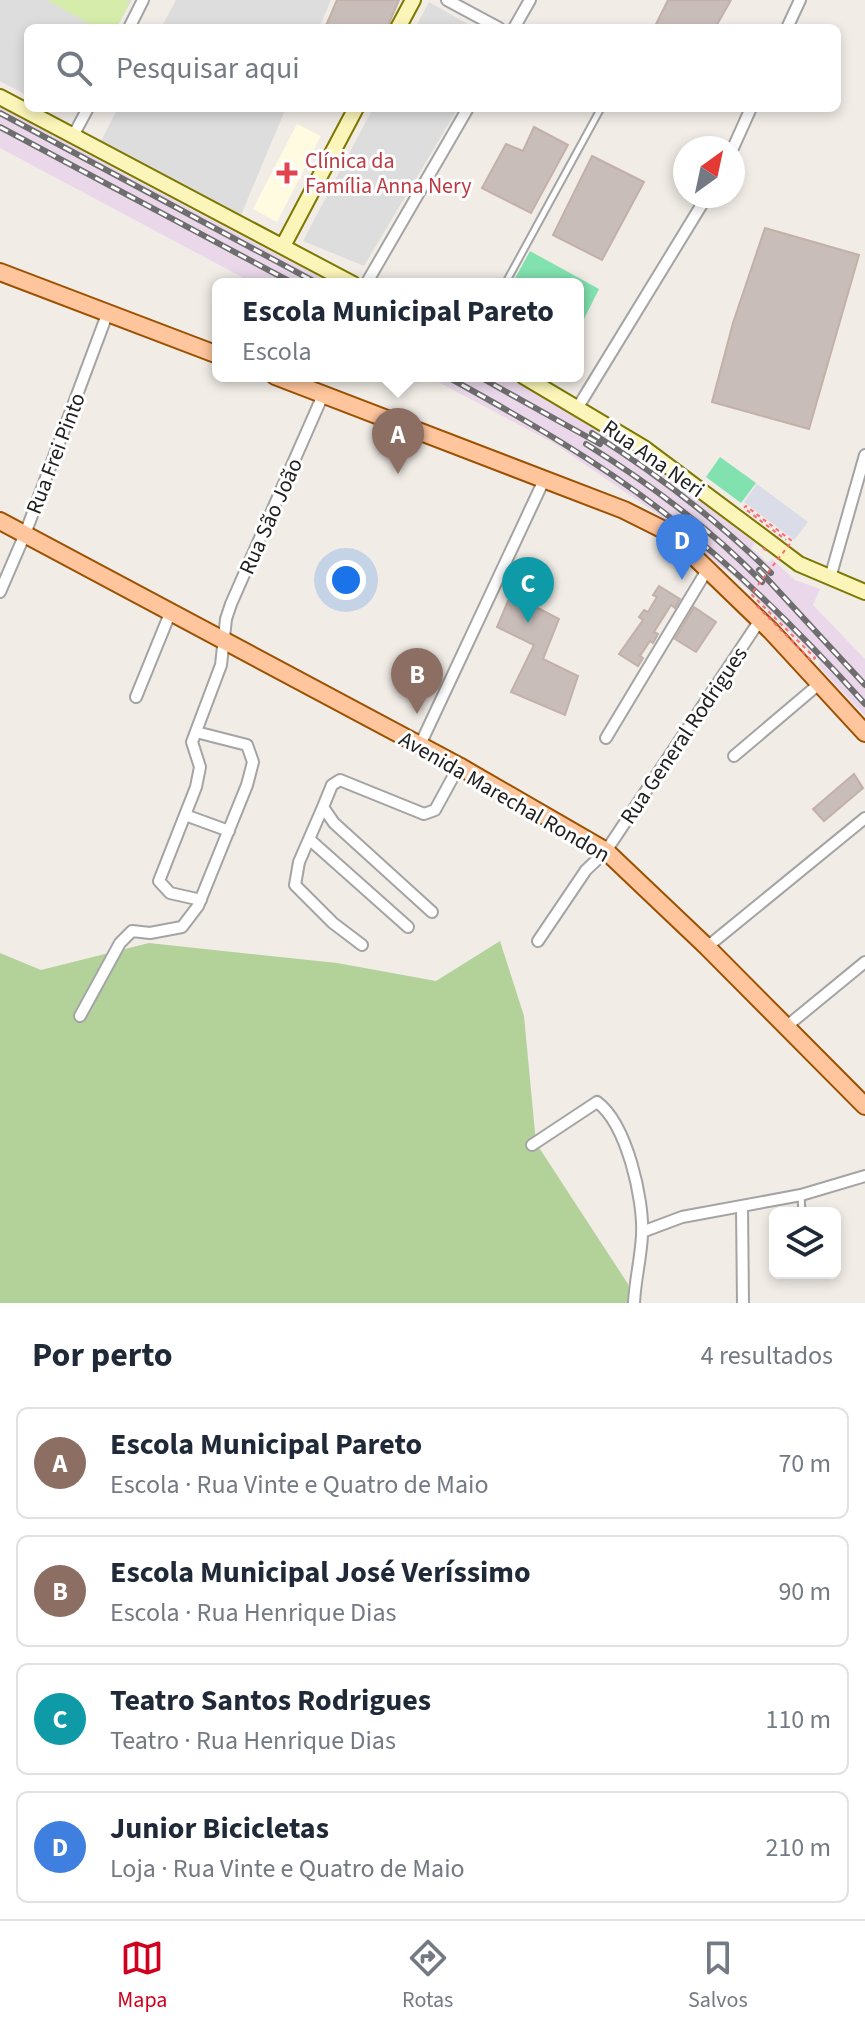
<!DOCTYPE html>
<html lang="pt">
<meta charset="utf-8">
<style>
:root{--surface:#fff;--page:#f6f6f7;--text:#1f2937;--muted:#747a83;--line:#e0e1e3;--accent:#d0001f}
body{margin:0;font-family:"Source Sans 3",sans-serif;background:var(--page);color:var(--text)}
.controls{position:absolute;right:24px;bottom:24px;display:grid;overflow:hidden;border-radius:12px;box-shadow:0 4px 12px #0003}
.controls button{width:72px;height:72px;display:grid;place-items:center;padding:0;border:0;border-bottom:2px solid var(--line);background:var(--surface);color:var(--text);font:40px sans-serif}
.compass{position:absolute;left:673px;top:136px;width:72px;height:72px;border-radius:50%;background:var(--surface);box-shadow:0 4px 12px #0003;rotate:33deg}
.you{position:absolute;left:346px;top:580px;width:28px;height:28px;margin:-20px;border:6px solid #fff;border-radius:50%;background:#1a73e8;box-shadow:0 0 0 12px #1a73e833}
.badge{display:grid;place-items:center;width:52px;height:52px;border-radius:50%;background:var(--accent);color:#fff;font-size:26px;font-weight:700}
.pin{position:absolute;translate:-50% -66px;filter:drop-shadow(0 2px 4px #0008)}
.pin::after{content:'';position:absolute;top:42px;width:28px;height:24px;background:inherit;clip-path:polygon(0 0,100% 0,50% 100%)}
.popup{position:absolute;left:212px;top:278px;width:372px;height:104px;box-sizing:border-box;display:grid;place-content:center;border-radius:12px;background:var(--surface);filter:drop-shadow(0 2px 6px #0005);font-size:26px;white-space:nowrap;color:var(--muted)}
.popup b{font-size:30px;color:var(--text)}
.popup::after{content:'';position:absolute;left:50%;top:100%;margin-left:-16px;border:16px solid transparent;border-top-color:var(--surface)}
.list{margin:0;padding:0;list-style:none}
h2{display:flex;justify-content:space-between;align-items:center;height:104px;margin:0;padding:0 32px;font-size:34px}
h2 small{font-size:26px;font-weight:400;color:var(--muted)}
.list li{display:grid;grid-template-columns:52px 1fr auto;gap:24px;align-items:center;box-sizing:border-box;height:112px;margin:0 16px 16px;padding:0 16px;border:2px solid var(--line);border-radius:12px}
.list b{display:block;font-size:30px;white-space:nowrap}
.list p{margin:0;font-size:26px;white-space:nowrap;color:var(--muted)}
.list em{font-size:26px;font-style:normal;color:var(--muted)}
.icon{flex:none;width:44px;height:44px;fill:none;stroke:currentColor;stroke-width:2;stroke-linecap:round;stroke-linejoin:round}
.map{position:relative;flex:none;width:865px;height:1303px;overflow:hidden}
.search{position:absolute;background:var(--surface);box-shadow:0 4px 12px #0003;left:24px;right:24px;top:24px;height:88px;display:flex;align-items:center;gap:20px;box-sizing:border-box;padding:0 28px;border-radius:12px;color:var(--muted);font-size:30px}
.sheet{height:616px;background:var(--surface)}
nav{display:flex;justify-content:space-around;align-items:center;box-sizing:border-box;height:112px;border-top:2px solid var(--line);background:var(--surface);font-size:22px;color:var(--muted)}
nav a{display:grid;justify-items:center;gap:4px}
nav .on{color:var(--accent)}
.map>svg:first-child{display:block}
.residential{fill:#dedddd}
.industrial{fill:#ead8ea}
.education{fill:#fffbe1}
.grass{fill:#d5ecab}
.forest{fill:#b3d29a}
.pitch{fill:#82e2af}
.plaza{fill:#dadce7}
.building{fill:#c9bdb9;stroke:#c3b0a8;stroke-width:2}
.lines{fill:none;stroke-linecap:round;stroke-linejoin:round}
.lane-casing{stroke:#a4a4a4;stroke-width:9}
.street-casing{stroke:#a4a4a4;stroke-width:14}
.secondary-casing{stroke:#7d7801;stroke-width:18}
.primary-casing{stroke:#9c5100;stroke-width:20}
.lane{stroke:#fff;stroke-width:5}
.street{stroke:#fff;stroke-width:10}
.secondary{stroke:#fcf5ba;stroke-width:14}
.primary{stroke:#ffc69d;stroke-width:16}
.rail-casing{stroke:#6e6e6e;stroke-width:6}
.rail{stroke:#fff;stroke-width:3;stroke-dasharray:9;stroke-linecap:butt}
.path-bridge{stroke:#fe6a71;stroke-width:2;stroke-dasharray:4 4;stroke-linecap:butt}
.health-dot{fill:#e0444e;stroke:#fff;stroke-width:3}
.labels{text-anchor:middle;stroke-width:6;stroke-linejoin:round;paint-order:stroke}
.health-label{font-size:22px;fill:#be3a42;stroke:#fff;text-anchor:start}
.street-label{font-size:22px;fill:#202020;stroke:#fff}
</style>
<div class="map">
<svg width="865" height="1303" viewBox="0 0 865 1303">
<rect width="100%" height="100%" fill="#f1ece6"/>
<!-- residential -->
<path class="residential" d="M0,0H132L116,28H28V96L0,81Z
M176,0H331L319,28H161Z
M429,2L475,28H415Z
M118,108H286L241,215L100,143Z
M373,108H458L364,266L303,241Z"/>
<!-- industrial -->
<path class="industrial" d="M0,107L128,176L333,284H255L0,148Z
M427,376H504L543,397L640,457L698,499L755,543L751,548L768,563L772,559L795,580L820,589L813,605L865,659V716L819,667L820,661L733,575L717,564L682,531L555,444Z"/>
<!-- education -->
<path class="education" d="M297,124L321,136L277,222L253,209Z"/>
<!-- grass -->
<path class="grass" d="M47,0H125L130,3L116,28H97Z"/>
<!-- forest -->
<path class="forest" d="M500,941L524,1016L536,1143L628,1284L630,1303H0V953L41,970L149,943L337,963L436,981Z"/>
<!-- pitch -->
<path class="pitch" d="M530,251L599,289L578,331V284H512Z
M720,457L756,483L741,503L706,477Z"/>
<!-- plaza -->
<path class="plaza" d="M757,484L808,522L794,540L744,502Z"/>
<!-- building -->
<path class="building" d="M337,0H399L387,28H325Z
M668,0H731L715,28H663L656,24Z
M534,127L568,145L531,213L482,188L506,144L523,151Z
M592,156L644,182L602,260L553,235Z
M765,228L859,255L809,429L712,402L733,323Z
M659,586L680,599L675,608L671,605L654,632L658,634L653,643L650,641L640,656L643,658L638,666L619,654L643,620L639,617L644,610L648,612L657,597L653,595Z
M511,594L559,619L543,659L578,676L565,715L511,692L534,645L497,627Z
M694,607L716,622L696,652L675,639Z
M854,774L863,788L824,821L813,809Z"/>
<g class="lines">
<defs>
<path id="lane" d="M505,284L601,108
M801,1195L802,1213"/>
<path id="street" d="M447,0L499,28
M129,28L143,0
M514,28L530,0
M787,28L800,0
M73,136L88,108
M733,148L751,108
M366,284L468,108
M578,407L707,196
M830,578L865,455
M0,592L25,534L108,312
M136,697L171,611
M606,738L707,570
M420,745L544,480
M734,756L819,684
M323,807L299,862L295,885L333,923L362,945
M185,815L229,831
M309,839L408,927
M201,900L170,893L159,881L196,787L200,767L192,742L221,665L226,619L231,604L323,395
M432,912L334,823L323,807L332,785L340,780L424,814L435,810L459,766
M538,941L586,870L606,851L760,620
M707,947L865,818
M80,1016L120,943L132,931L150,933L182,927L198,906L247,785L253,762L247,745L196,732
M787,1026L865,962
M532,1145L597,1102C627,1124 644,1200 642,1235C641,1258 635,1280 634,1303
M742,1207L743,1303
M642,1232L682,1217L801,1195L865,1176"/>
<path id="secondary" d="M398,28L413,0
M0,97L353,284
M283,246L356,108
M523,376L644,448L799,564L865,592"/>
<path id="primary" d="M0,272L218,355
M275,376L624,510L662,529L678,541L771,631L865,733
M0,521L459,766L606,851L707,947L865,1106"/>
</defs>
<!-- lane casing -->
<use href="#lane" class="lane-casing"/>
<!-- street casing -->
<use href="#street" class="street-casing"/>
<!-- secondary casing -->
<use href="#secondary" class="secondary-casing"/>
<!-- primary casing -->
<use href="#primary" class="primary-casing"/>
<!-- lane -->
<use href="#lane" class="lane"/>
<!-- street -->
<use href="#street" class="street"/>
<!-- secondary -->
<use href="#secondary" class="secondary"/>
<!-- primary -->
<use href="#primary" class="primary"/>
<defs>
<path id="rail" d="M0,113L319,284
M0,127L289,281
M446,376C522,418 598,461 667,515C739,571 804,636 865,704
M478,376L600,444
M592,433C657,474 716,519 771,573
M586,444C650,484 710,528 762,582
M759,570L865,685"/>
</defs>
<!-- rail casing -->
<use href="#rail" class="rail-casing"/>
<!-- rail -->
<use href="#rail" class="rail"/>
<!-- path-bridge -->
<path class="path-bridge" d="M763,548L768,552
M757,606L812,661L815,658L751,594L792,541L746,506L744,508L786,540"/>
</g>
<!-- markers -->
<path class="health-dot" d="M283 161h8v8h8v8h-8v8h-8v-8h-8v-8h8z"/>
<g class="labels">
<!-- health labels -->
<g class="health-label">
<text x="305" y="168">Clínica da<tspan x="305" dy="25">Família Anna Nery</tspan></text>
</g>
<!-- street labels -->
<g class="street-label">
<text transform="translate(55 453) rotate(-69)" y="8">Rua Frei Pinto</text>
<text transform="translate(654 458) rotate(35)" y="8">Rua Ana Neri</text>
<text transform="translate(270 516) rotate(-66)" y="8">Rua São João</text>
<text transform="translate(683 735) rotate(-56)" y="8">Rua General Rodrigues</text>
<text transform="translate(505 796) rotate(30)" y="8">Avenida Marechal Rondon</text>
</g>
</g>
</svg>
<div class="controls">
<button><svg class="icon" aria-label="layers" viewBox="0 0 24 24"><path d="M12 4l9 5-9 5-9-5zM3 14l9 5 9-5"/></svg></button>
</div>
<svg class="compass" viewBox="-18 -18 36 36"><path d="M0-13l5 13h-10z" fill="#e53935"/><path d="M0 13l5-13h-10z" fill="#747a83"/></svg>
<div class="you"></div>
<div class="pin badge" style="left:398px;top:474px;background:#8d6e63">A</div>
<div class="popup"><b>Escola Municipal Pareto</b>Escola</div>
<div class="pin badge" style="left:417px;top:714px;background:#8d6e63">B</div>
<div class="pin badge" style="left:528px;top:623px;background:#0f9aa8">C</div>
<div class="pin badge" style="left:682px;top:580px;background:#3f7fe0">D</div>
<div class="search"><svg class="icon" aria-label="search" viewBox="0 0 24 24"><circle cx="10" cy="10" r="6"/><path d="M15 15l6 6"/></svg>Pesquisar aqui</div>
</div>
<section class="sheet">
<h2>Por perto<small>4 resultados</small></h2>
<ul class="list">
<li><span class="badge" style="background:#8d6e63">A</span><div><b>Escola Municipal Pareto</b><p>Escola · Rua Vinte e Quatro de Maio</p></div><em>70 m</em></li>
<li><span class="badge" style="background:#8d6e63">B</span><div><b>Escola Municipal José Veríssimo</b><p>Escola · Rua Henrique Dias</p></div><em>90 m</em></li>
<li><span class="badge" style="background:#0f9aa8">C</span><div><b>Teatro Santos Rodrigues</b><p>Teatro · Rua Henrique Dias</p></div><em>110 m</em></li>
<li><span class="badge" style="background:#3f7fe0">D</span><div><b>Junior Bicicletas</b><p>Loja · Rua Vinte e Quatro de Maio</p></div><em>210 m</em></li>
</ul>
</section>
<nav>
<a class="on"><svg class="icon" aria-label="map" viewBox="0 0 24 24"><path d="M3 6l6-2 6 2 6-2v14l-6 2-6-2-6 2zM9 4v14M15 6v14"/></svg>Mapa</a>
<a><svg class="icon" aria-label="directions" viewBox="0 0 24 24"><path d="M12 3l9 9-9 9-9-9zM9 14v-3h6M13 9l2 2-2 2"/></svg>Rotas</a>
<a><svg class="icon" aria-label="saved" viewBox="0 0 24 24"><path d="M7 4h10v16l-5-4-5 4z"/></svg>Salvos</a>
</nav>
